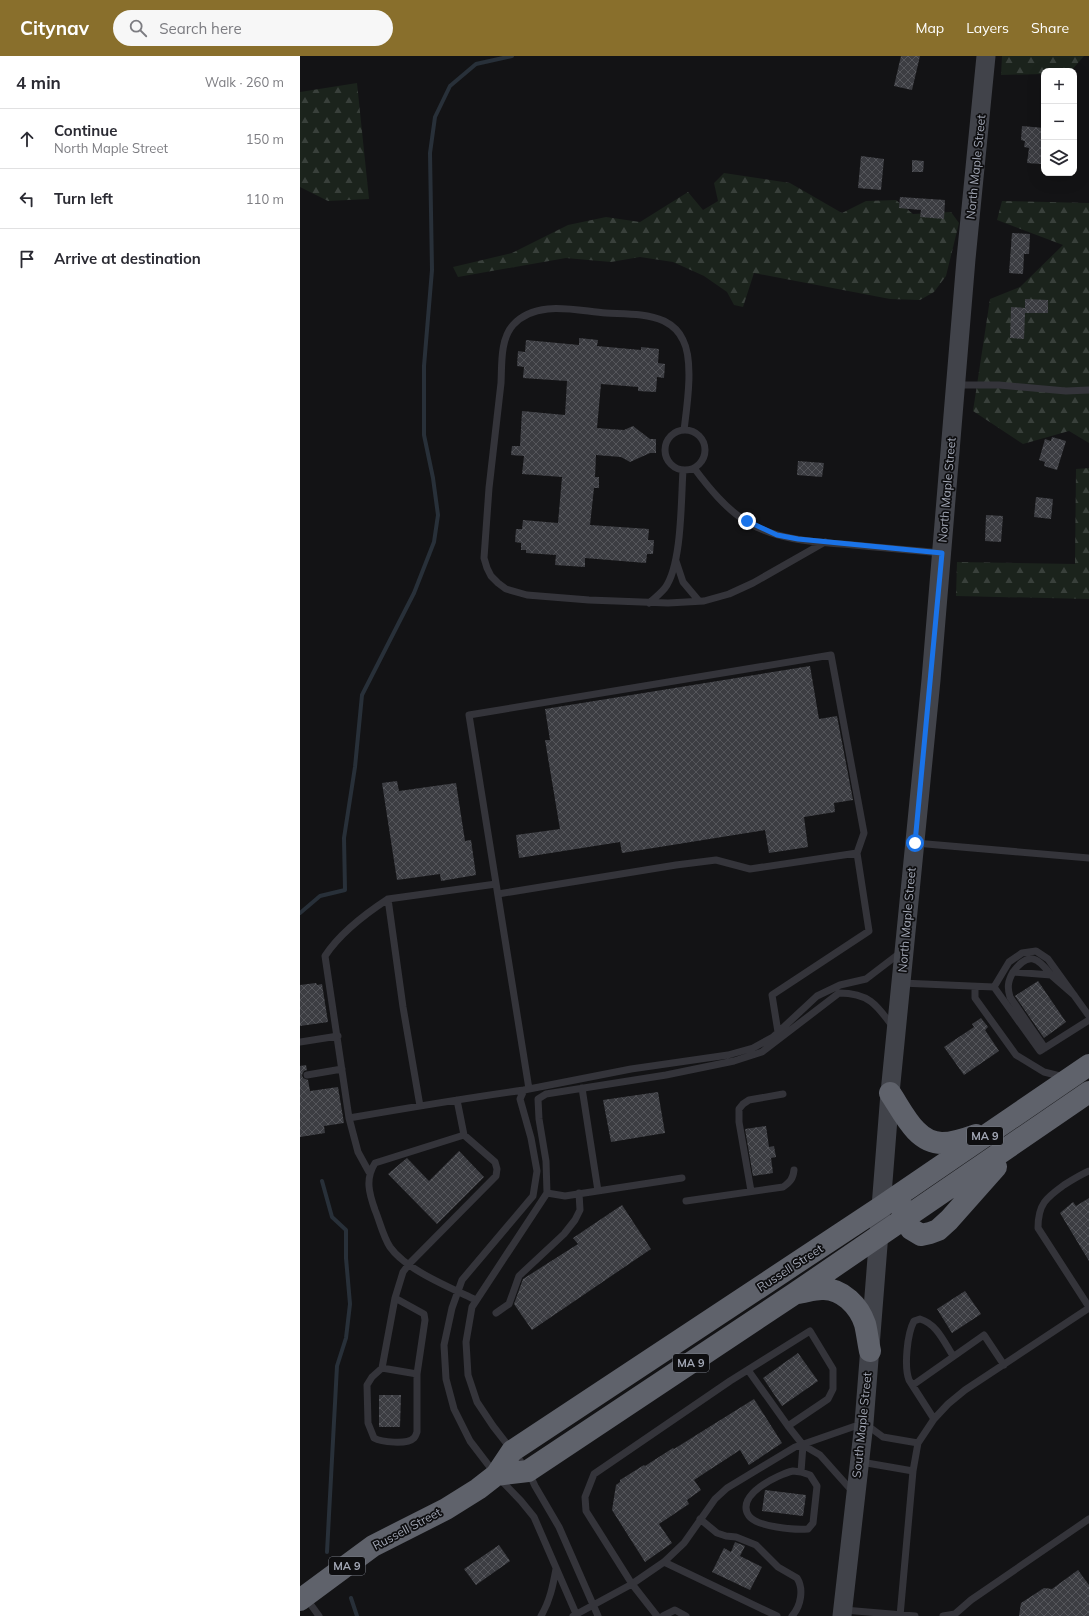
<!DOCTYPE html>
<meta charset="utf-8">
<style>
:root{--surface:#fff;--page:#f7f7f7;--text:#2b2b33;--muted:#7c7c81;--line:#e1e1e2;--accent:#896f2c}
body{margin:0;font-family:Mulish,sans-serif;background:var(--page);color:var(--text)}
.controls{position:absolute;right:12px;top:12px;display:grid;overflow:hidden;border-radius:8px;box-shadow:0 4px 16px #0002}
.controls button{width:36px;height:36px;display:grid;place-items:center;padding:0;border:0;border-bottom:1px solid var(--line);background:var(--surface);color:var(--text);font:20px sans-serif}
.stop{position:absolute;width:12px;height:12px;margin:-9px;border:3px solid #1a73e8;border-radius:50%;background:#fff}
.stop.end{background:#1a73e8;border-color:#fff;box-shadow:0 1px 4px #0008}
.list{margin:0;padding:0;list-style:none}
h2{display:flex;justify-content:space-between;align-items:center;height:52px;margin:0;padding:0 16px;font-size:17px}
h2 small{font-size:13px;font-weight:400;color:var(--muted)}
.list li{display:grid;grid-template-columns:26px 1fr auto;gap:12px;align-items:center;box-sizing:border-box;height:60px;padding:0 16px;border-top:1px solid var(--line)}
.list b{display:block;font-size:15px;white-space:nowrap}
.list p{margin:0;font-size:13px;white-space:nowrap;color:var(--muted)}
.list em{font-size:13px;font-style:normal;color:var(--muted)}
.icon{flex:none;width:22px;height:22px;fill:none;stroke:currentColor;stroke-width:2;stroke-linecap:round;stroke-linejoin:round}
.map{position:relative;flex:none;width:789px;height:1560px;overflow:hidden}
header{display:flex;align-items:center;gap:24px;box-sizing:border-box;height:56px;padding:0 20px;background:var(--accent);color:#fff}
header strong{font-size:19px}
nav{display:flex;gap:22px;margin-inline-start:auto;font-size:14px}
.search{width:280px;height:36px;background:var(--page);display:flex;align-items:center;gap:10px;box-sizing:border-box;padding:0 14px;border-radius:22px;color:var(--muted);font-size:15px}
main{display:flex}
aside{flex:1;background:var(--surface)}
.map>svg:first-child{display:block}
.forest{fill:url(#forest-firs)}
.lines{fill:none;stroke-linecap:round;stroke-linejoin:round}
.stream{stroke:#283039;stroke-width:4}
.building{fill:url(#building-cross-hatch)}
.lane{stroke:#34343a;stroke-width:7}
.secondary{stroke:#41434a;stroke-width:19}
.highway{stroke:#5f626b;stroke-width:22}
.route{stroke:#1a73e8;stroke-width:5}
.labels{text-anchor:middle;stroke-width:3.5;stroke-linejoin:round;paint-order:stroke}
.shield{fill:#0e0e10;stroke:#767a84;stroke-width:1}
.shield-label{font-size:11px;font-weight:bold;fill:#a3a8b6}
.street-label{font-size:12px;fill:#a3a8b6;stroke:#0e0e10}
</style>
<header>
<strong>Citynav</strong>
<div class="search"><svg class="icon" aria-label="search" viewBox="0 0 24 24"><circle cx="10" cy="10" r="6"/><path d="M15 15l6 6"/></svg>Search here</div>
<nav><a>Map</a><a>Layers</a><a>Share</a></nav>
</header>
<main>
<aside>
<h2>4 min<small>Walk · 260 m</small></h2>
<ul class="list">
<li><svg class="icon" aria-label="ahead" viewBox="0 0 24 24"><path d="M12 20V5M6 11l6-6 6 6"/></svg><div><b>Continue</b><p>North Maple Street</p></div><em>150 m</em></li>
<li><svg class="icon" aria-label="left" viewBox="0 0 24 24"><path d="M17 20v-9H6M10 6l-5 5 5 5"/></svg><div><b>Turn left</b></div><em>110 m</em></li>
<li><svg class="icon" aria-label="arrive" viewBox="0 0 24 24"><path d="M6 21V4h12l-3 4 3 4H6"/></svg><div><b>Arrive at destination</b></div></li>
</ul>
</aside>
<div class="map">
<svg width="789" height="1560" viewBox="0 0 789 1560">
<defs>
<pattern id="forest-firs" width="22" height="20" patternUnits="userSpaceOnUse"><rect width="22" height="20" fill="#1b231c"/><path d="M5 1l3.5 6h-7zM16 11l3.5 6h-7z" fill="#39403b"/></pattern>
<pattern id="building-cross-hatch" width="8" height="8" patternUnits="userSpaceOnUse"><rect width="8" height="8" fill="#3c3d42"/><path d="M0 0l8 8M0 8l8-8" fill="none" stroke="#55565b"/></pattern>
</defs>
<rect width="100%" height="100%" fill="#131315"/>
<!-- forest -->
<path class="forest" d="M702,0H784L771,15H744V18L701,19Z
M57,27L69,143L28,145L0,131V36Z
M424,117L490,127L542,157L566,145L596,144L613,158L651,156L659,167L646,220L634,236L620,244L590,243L454,217L443,251L434,249L427,236L404,220L373,206L340,201L311,206L266,202L158,221L153,211L212,197L268,169L306,161L340,166L388,136L403,154L418,145L414,127Z
M702,145L789,147V387L769,375L723,388L673,355L690,243L720,231L763,189L697,164Z
M789,412V543L656,540L657,506L775,508L776,413Z"/>
<g class="lines">
<!-- stream -->
<path class="stream" d="M0,857L20,840L45,834L44,782L55,711L62,639L114,537L134,486L138,459L133,422L124,379V310L132,214L130,97L135,61L150,30L176,8L212,0
M22,1125L32,1161L46,1174V1202L50,1248L46,1282L37,1310L27,1496
M51,1542L57,1560"/>
</g>
<!-- building -->
<path class="building" d="M601,0H620L612,34L594,30Z
M722,70L744,72V92H743L741,108L727,107L729,92L724,91L725,85L721,84Z
M561,100L584,103L581,134L558,132Z
M612,104L624,105L623,116H612Z
M600,141L645,144L644,163L620,161L621,154L599,152Z
M712,177L730,178L729,198H724L723,218L709,217Z
M725,243L748,244V257H725L724,283L710,282L711,251L725,252Z
M279,282L298,284L297,290L341,294V291L359,293L358,307L365,308L364,322L357,321L356,336L338,335V331L301,328L297,372L324,374L333,370L350,383H356V397H350L330,406L321,401L296,399L295,421H299V432H294L290,469L349,473L348,484H354L353,498H347L346,507L285,502V511L255,509L256,499L226,497V494H221V487L215,486L216,473H222L223,464L258,467L262,421L222,418L224,400L211,399L212,390H220L222,355L265,359L267,325L223,322L224,311L217,310L218,295L225,296L226,284L279,289Z
M752,381L766,385L757,414L744,410L745,406L739,404L745,383L751,385Z
M498,405L524,407L522,421L497,419Z
M736,441L753,443L751,463L734,461Z
M686,459L703,460L701,486L685,485Z
M510,610L519,663L537,660L553,744L534,747L535,756L504,761L508,791L469,797L465,774L322,797L320,786L219,802L216,779L260,773L245,684H250L245,653Z
M97,725L99,735L156,727L165,785L171,784L176,819L141,825L140,818L97,824L82,727Z
M738,925L766,966L744,982L715,940Z
M16,927L17,929L22,928L28,966L0,970V929Z
M681,962L688,971L685,974L699,995L664,1019L644,991L674,971L672,968Z
M6,1009L7,1014L4,1015L2,1019L3,1022L8,1024L10,1035L38,1031L44,1067L24,1070L25,1077L0,1081V1010Z
M358,1036L365,1077L311,1086L303,1044Z
M466,1070L469,1091L474,1090L476,1101L471,1102L473,1117L453,1120L445,1073Z
M159,1095L184,1121L137,1168L88,1118L107,1102L129,1125Z
M789,1142V1205L760,1157L773,1146L776,1150Z
M322,1149L351,1193L232,1274L214,1248L223,1223L278,1188L273,1182Z
M665,1235L681,1258L652,1277L637,1253Z
M498,1297L518,1325L482,1350L463,1322Z
M79,1339H101L100,1371H79Z
M454,1343L482,1387L449,1409L440,1394L394,1424L401,1434L387,1444L389,1448L359,1468L372,1487L345,1506L312,1454L316,1429L320,1426V1424L344,1409L345,1410L373,1392L374,1393Z
M465,1434L506,1439L503,1460L462,1455Z
M435,1486L445,1490L440,1500L462,1511L450,1534L412,1516L424,1492L431,1496Z
M199,1489L210,1505L176,1529L164,1513Z
M778,1514L789,1529V1560H719L721,1547L744,1532L752,1533Z"/>
<g class="lines">
<!-- lane -->
<path class="lane" d="M656,329H699L766,335L789,334
M384,374C387,350 394,305 383,284C379,275 372,269 364,265C346,257 326,258 306,257C277,255 236,243 213,269C200,284 202,308 201,327L189,432L184,502L187,512L191,520L198,527L206,533L227,539L289,544L368,547L404,545L429,538L453,527L525,486
M365 394a20 20 0 1 1 40 0a20 20 0 1 1-40 0Z
M394,412C409,432 426,453 447,466C479,485 517,486 553,489C583,492 612,494 642,497
M376,505L383,526L399,545
M349,547C355,542 360,538 365,532C382,509 381,444 383,414
M615,787L789,802
M198,838L376,809L416,804L450,813L557,797L564,777L531,599L169,659L229,1033
M88,843L196,828
M713,916C728,896 737,900 751,919
M601,927L694,931
M675,931V942L716,999L744,1016L764,1021
M694,931L709,906L722,897L736,895L748,903L789,960
M694,931L740,995L789,964
M478,976L472,939L569,875L557,797
M0,986L38,980
M745,992L710,941C707,931 708,925 713,916L751,919L774,939
M7,1019L42,1013
M282,1032L298,1135
M157,1044L164,1079L75,1107C65,1123 69,1137 75,1154C80,1166 83,1180 90,1191C106,1214 151,1232 176,1244
M120,1050L103,951L88,843C65,858 40,877 25,900L49,1062C107,1052 166,1042 224,1034
M49,1062L58,1096L69,1116
M789,1115C780,1119 772,1124 764,1129C746,1142 738,1148 738,1172L789,1251
M451,1135L439,1066V1053L443,1048L449,1044L483,1038
M247,1137L265,1140L382,1122
M386,1145L483,1131C490,1126 493,1123 494,1114
M95,1242L82,1312L117,1318L125,1264L124,1258L95,1242L103,1216L109,1208L196,1120L197,1113L195,1106L164,1079
M196,1257L209,1248L219,1220L264,1178L275,1164L280,1154L279,1137
M82,1312L72,1321L67,1329L68,1367L74,1382C81,1386 107,1389 114,1382C116,1380 116,1378 117,1376V1318
M448,1314L488,1370
M613,1329L684,1279L704,1309
M634,1363L609,1324C604,1311 607,1278 614,1265L620,1263C637,1268 644,1286 653,1300
M561,1406L613,1415
M493,1415L501,1416L510,1419L517,1430L513,1467L508,1473C495,1474 457,1471 449,1460C434,1439 479,1418 493,1415Z
M501,1416L503,1389
M400,1463L417,1477L426,1480L436,1481L456,1489L478,1511L497,1522C504,1533 501,1550 492,1560
M364,1506L477,1560
M6,1542L19,1560
M544,1554L615,1560
M241,1560C250,1545 253,1529 256,1513
M273,1560L332,1528L364,1506L384,1487L415,1443L427,1432L495,1391L564,1367L583,1381L618,1387
M277,1560L234,1461L221,1445L196,1419L170,1385L154,1353L146,1323L144,1289L152,1252L162,1224L233,1140L237,1115L231,1082L220,1043L224,1034L331,1013L428,999L453,992L473,981L517,940L540,929L566,923L600,897
M298,1560L259,1471L235,1430L228,1415L193,1370L177,1346L168,1319L166,1286L172,1251L247,1137L246,1105L239,1063L238,1043L246,1038L366,1019L434,1005L462,996L539,937C569,937 577,949 593,971
M357,1560L332,1528L286,1455L285,1441L294,1418L430,1325L510,1275L533,1313V1333L528,1343L488,1370L503,1389L520,1399L553,1436
M363,1560L375,1554L386,1560
M600,1560L613,1415L618,1387L634,1363L648,1348L665,1334L789,1252
M643,1560L655,1558L671,1544L789,1463"/>
<!-- secondary -->
<path class="secondary" d="M542,1560L564,1367L590,1037L631,624L666,203L686,0"/>
<!-- highway -->
<path class="highway" d="M590,1037C603,1056 616,1087 642,1087C654,1087 665,1083 676,1079
M601,1149L604,1162L611,1173L621,1179L630,1177L638,1174L649,1164L696,1111
M497,1237C505,1236 514,1233 522,1233C542,1232 559,1250 565,1268C567,1276 568,1286 570,1295
M196,1419L228,1415L494,1238L789,1036
M0,1544L73,1490L146,1453L178,1433L196,1419L212,1395L581,1151L789,1009"/>
</g>
<g class="lines">
<!-- route -->
<path class="route" d="M447,465L477,479L498,483L642,497L615,787"/>
</g>
<g class="labels">
<!-- shield labels -->
<g class="shield">
<rect x="667" y="1071" width="36" height="18" rx="3"/>
<rect x="373" y="1298" width="36" height="18" rx="3"/>
<rect x="29" y="1501" width="36" height="18" rx="3"/>
</g>
<g class="shield-label">
<text x="685" y="1084">MA 9</text>
<text x="391" y="1311">MA 9</text>
<text x="47" y="1514">MA 9</text>
</g>
<!-- street labels -->
<g class="street-label">
<text transform="translate(676 111) rotate(-84)" y="4">North Maple Street</text>
<text transform="translate(647 434) rotate(-85)" y="4">North Maple Street</text>
<text transform="translate(607 864) rotate(-85)" y="4">North Maple Street</text>
<text transform="translate(490 1212) rotate(-33)" y="4">Russell Street</text>
<text transform="translate(562 1369) rotate(-84)" y="4">South Maple Street</text>
<text transform="translate(107 1473) rotate(-28)" y="4">Russell Street</text>
</g>
</g>
</svg>
<div class="controls">
<button>+</button>
<button>−</button>
<button><svg class="icon" aria-label="layers" viewBox="0 0 24 24"><path d="M12 4l9 5-9 5-9-5zM3 14l9 5 9-5"/></svg></button>
</div>
<div class="stop" style="left:615px;top:787px"></div>
<div class="stop end" style="left:447px;top:465px"></div>
</div>
</main>
